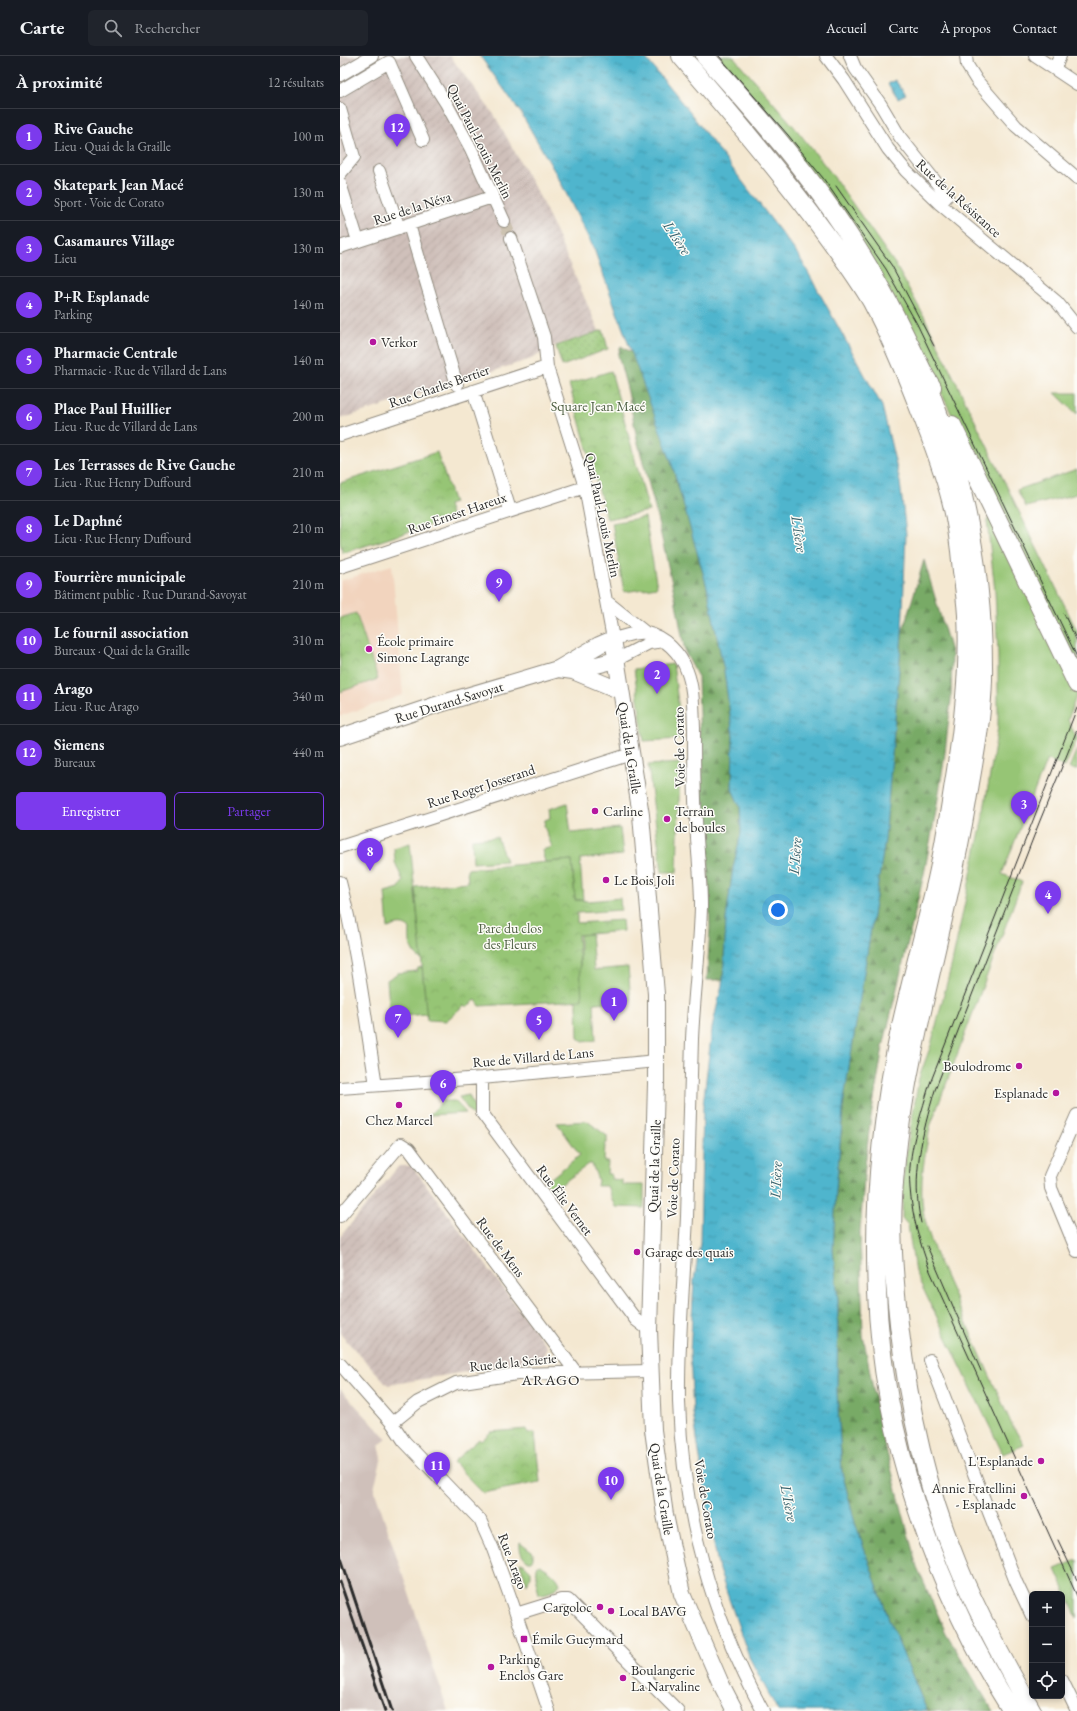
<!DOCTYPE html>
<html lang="fr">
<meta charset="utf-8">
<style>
:root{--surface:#171b24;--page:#20242c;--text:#f1f3f6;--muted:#9ea1a6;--line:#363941;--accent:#7c3aed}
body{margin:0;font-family:"EB Garamond",serif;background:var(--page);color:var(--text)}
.controls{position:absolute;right:12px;bottom:12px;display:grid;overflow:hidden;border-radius:6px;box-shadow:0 2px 6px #0003}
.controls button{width:36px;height:36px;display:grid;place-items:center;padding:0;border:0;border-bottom:1px solid var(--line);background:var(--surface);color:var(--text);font:20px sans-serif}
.you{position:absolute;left:438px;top:854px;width:14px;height:14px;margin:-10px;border:3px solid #fff;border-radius:50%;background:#1a73e8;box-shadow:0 0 0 6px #1a73e833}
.badge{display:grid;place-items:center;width:26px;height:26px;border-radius:50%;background:var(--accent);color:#fff;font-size:13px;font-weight:700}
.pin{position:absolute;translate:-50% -33px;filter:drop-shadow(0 1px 2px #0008)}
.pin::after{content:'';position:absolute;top:21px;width:14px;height:12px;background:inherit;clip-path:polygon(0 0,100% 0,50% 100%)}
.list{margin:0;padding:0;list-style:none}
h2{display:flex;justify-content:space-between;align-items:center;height:52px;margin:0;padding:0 16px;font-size:17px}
h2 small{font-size:13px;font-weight:400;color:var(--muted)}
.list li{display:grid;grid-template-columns:26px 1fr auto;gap:12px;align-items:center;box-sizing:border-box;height:56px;padding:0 16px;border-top:1px solid var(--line)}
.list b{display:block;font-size:15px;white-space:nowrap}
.list p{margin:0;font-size:13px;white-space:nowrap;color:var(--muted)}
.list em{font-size:13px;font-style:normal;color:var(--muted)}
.actions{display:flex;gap:8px;padding:12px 16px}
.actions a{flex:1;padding:9px 0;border:1px solid var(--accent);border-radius:6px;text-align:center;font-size:14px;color:var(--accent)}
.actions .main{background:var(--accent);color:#fff}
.icon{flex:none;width:22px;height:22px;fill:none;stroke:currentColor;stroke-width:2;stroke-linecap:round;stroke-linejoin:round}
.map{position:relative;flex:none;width:737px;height:1655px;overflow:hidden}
header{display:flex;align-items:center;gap:24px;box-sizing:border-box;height:56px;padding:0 20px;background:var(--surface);border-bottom:1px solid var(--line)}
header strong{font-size:19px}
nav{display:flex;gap:22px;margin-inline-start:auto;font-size:14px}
.search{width:280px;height:36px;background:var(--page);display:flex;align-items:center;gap:10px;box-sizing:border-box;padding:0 14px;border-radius:6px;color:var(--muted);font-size:15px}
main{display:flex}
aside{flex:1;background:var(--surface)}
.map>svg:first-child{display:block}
.built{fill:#f2d4be}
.industrial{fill:url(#industrial-furrows)}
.railway{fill:#cfc0ba}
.grass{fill:#96c574;stroke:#607850}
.forest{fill:url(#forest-firs);stroke:#526a48}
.park{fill:url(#park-crowns);stroke:#607850}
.garden{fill:url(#garden-dots);stroke:#607850}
.water{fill:url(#water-ripples);stroke:#3d707c}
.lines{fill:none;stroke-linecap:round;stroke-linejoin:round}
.minor-tunnel{stroke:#ccc2b0;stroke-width:12;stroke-dasharray:12 6;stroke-linecap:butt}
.minor-casing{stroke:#908a7e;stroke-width:14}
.major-casing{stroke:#908a7e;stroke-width:18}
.highway-casing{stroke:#908a7e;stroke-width:20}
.minor{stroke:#fff;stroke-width:12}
.major{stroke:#fff;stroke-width:16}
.highway{stroke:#fff;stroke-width:18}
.tram{stroke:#2b2b2b;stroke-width:1}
.rail{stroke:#2b2b2b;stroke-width:3}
.poi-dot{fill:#b5179e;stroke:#fdfcf7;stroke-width:1.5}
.labels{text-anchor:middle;stroke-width:3;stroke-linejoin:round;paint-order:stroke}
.street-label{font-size:14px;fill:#2b2b2b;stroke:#fdfcf7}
.poi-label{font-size:14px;fill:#2b2b2b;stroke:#fdfcf7;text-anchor:start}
.park-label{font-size:14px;fill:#506145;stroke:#fdfcf7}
.water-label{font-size:15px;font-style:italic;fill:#39626c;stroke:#fdfcf7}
.neighbourhood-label{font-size:15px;letter-spacing:1px;fill:#2b2b2b;stroke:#fdfcf7}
</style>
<header>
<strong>Carte</strong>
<div class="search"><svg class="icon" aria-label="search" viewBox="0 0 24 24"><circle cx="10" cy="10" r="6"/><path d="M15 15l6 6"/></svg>Rechercher</div>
<nav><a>Accueil</a><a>Carte</a><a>À propos</a><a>Contact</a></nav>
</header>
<main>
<aside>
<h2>À proximité<small>12 résultats</small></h2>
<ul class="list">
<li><span class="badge">1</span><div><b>Rive Gauche</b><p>Lieu · Quai de la Graille</p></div><em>100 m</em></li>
<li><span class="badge">2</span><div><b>Skatepark Jean Macé</b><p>Sport · Voie de Corato</p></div><em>130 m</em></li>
<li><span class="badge">3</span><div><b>Casamaures Village</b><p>Lieu</p></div><em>130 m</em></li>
<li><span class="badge">4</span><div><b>P+R Esplanade</b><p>Parking</p></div><em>140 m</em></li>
<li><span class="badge">5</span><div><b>Pharmacie Centrale</b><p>Pharmacie · Rue de Villard de Lans</p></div><em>140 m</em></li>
<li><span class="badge">6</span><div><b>Place Paul Huillier</b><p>Lieu · Rue de Villard de Lans</p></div><em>200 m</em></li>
<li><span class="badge">7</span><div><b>Les Terrasses de Rive Gauche</b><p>Lieu · Rue Henry Duffourd</p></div><em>210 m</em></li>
<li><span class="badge">8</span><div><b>Le Daphné</b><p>Lieu · Rue Henry Duffourd</p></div><em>210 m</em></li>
<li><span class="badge">9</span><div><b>Fourrière municipale</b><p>Bâtiment public · Rue Durand-Savoyat</p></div><em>210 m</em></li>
<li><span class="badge">10</span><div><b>Le fournil association</b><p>Bureaux · Quai de la Graille</p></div><em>310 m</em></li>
<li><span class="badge">11</span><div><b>Arago</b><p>Lieu · Rue Arago</p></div><em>340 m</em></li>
<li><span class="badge">12</span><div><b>Siemens</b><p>Bureaux</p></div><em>440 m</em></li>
</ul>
<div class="actions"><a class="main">Enregistrer</a><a>Partager</a></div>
</aside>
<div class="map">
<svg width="737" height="1655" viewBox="0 0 737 1655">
<defs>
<pattern id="industrial-furrows" width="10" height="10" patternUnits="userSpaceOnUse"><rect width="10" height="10" fill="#cfc0ba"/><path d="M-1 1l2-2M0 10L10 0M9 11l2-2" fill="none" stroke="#b2a5a0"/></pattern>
<pattern id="forest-firs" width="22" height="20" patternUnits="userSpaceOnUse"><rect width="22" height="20" fill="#78aa66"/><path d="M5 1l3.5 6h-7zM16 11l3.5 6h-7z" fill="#638b54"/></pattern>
<pattern id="park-crowns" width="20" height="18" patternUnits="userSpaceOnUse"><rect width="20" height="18" fill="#96c574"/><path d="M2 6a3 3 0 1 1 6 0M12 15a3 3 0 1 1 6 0" fill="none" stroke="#81a965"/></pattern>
<pattern id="garden-dots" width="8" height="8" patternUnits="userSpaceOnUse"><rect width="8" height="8" fill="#96c574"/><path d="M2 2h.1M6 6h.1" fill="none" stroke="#81a965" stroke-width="1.8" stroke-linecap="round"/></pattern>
<pattern id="water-ripples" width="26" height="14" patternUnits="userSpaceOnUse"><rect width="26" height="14" fill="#4fb5cd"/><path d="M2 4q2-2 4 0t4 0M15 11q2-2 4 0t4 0" fill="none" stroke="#4293a7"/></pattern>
</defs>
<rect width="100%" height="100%" fill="#fdfcf7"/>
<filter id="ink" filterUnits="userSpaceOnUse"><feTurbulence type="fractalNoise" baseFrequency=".025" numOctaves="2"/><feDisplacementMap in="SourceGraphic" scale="8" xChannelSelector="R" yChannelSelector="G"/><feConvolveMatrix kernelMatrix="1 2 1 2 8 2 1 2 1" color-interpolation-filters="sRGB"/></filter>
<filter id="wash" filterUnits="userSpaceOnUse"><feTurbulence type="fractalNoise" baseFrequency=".012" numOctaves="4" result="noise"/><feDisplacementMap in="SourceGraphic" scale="16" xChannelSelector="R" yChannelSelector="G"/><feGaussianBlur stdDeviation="0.9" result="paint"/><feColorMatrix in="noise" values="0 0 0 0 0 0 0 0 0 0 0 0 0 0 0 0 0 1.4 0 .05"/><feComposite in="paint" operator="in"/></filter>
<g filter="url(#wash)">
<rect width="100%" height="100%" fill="#f4e8d1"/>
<!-- built -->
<path class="built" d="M52,509L63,639L0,660V525Z"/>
<!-- industrial -->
<path class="industrial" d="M0,0H110L155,60L203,147L259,275L218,288L191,303L0,363Z
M59,1110H72L207,1291L202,1303L48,1329L2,1280L0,1276V1181Z"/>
<!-- railway -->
<path class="railway" d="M0,1333L47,1383L39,1389L42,1401L34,1432L108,1655H0Z"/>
<!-- grass -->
<path class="grass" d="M374,0H393L456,73L491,117L555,208L585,262L737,575V616L577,287Z
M715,337H737V358Z
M737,413V438L686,451L677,434Z
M305,461L317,531L284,536L272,467Z
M652,461L737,633L736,641L728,664L737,683L725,711L707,703L662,818L682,826L590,1071C585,1098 579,1126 583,1154C586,1171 592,1188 598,1204L671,1367L684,1389L663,1398L575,1216L568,1169L562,1162L563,1122L567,1092L579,1022L591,989L612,907L642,766L658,671V599L655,535L647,464Z
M333,608L340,662V683L304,685L294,613Z
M737,693V713L736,714L729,712Z
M340,707L337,816H322L308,709Z
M227,747L231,777L280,772L283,799L240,803L243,844H235L232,804L205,806L202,794L212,791L204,770L205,764L210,762L209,753Z
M157,781L166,805L133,807L132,783Z
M70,787L82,904C70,896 69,887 70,873C63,866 56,869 48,872L45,836L59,832L63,825L55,806L54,792Z
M251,878L254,914L288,911L291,945L254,947L256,984L243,986L238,982L236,913L240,912V879Z
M82,911L87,958L50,961L47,924L58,917L77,915L78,912Z
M129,1039L137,1058L132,1059L119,1041Z
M103,1045H115L126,1057L89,1059Z
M247,1065L267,1080V1087L265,1088L264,1106H268L267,1118H271V1123L282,1124V1129H304V1152L275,1151L267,1130H257L258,1124L252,1108H249L212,1135L206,1126L240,1099L217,1067Z
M180,1487L193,1497V1502L191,1505H187C182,1501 179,1494 180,1487Z
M737,1504V1562L715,1513Z
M180,1507L184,1508L191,1515V1520L187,1528Z
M200,1509C208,1514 217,1519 220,1528C216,1535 206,1538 199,1538L196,1525L197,1511Z"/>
<!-- forest -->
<path class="forest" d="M281,290L294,298L331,405L367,531L384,615L393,680L392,733L400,751L401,777L393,812L386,863L383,924H367L370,871L368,796L361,727L358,621L345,596L334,536L314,448L297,383L288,336L278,299Z
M584,504L612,599L611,644L604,705L596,755L584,818L543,991L530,1067L525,1110L520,1176L523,1279L540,1370L577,1511L606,1577L653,1655H587L551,1569L515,1467L502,1416L497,1336L498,1244L493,1194L496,1134L504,1043L545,784L562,578Z"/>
<!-- park -->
<path class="park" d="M271,315L309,455L267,463L229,328Z
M97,396L114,447L108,449L112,462L3,497L0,486V427Z
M16,557L38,623L0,636V562Z
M232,804L235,844L249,845L280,842L281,854L237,857V867L282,864L283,875L238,879L242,944L140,950L136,944L126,951L124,949L106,965L87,964L75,831L128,826L127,813Z
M187,1373L188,1377H195L200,1426L143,1437L113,1406L139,1383L141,1385L151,1376Z"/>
<!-- garden -->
<path class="garden" d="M263,274L268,293L222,310L216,290Z"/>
<!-- water -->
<path class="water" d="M140,0H304L348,54L459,200L542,350L560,426L566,478L562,578L545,784L504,1043L496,1134L493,1194L498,1244L497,1336L502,1416L515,1467L551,1569L587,1655H438L409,1601L379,1514L369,1461L353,1357L350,1297L354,1224L360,1187L363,1049L372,972L383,924L386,863L393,812L401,777L400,751L392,733L393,680L384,615L367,531L331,405L254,193L219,123L181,57Z
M555,24L566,39L558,43L548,28Z"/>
</g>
<g filter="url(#ink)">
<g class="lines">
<!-- minor-tunnel -->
<path class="minor-tunnel" d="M164,165L171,182"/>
<defs>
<path id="minor" d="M76,0L106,47L131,93L164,165
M486,0L504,24L548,93L566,115L600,148L717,246L737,271
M510,0L515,12L541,49L560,81L607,140L600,148
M626,0L627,9L637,25L676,70L737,122
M695,0L737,28
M715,12L720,0
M0,19L32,0
M0,35L49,6L83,84
M0,53L14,101L0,118
M39,115L59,172
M0,127L18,185
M69,169L117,329
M171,182L204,281L207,311L245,431L273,583C283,581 295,575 306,577C324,580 341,598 347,615C354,633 353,652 354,672C354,702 354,733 356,764C357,793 361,821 361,850C360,895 354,938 352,983C350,1042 349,1102 347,1161C344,1223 338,1284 339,1346C342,1454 371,1560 423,1655
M0,191L152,141
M133,335L170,454
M0,379L207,311
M0,511L245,431
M266,545L306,577
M276,604L309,587L324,585
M0,791L291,698
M0,826C17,892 25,961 36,1029
M142,1022V1057L296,1264L309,1274
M0,1032L142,1022L316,1005
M737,1059L710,1120L711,1132L737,1195
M0,1160L61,1088L69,1093L235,1315
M590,1304L676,1526L692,1560
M0,1308L52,1367L64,1385L140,1464L153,1493L172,1546L209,1655
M52,1367L78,1346L116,1327L177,1318L309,1315
M176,1558L221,1544H228L338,1655
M722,1624L737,1655"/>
<path id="major" d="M218,613L233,615L281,635
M233,615L276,604
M0,681L93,650L218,613L259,589L273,583L301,759L316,938V1028L309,1274L313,1374L325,1459L342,1538L381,1628L395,1655"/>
<path id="highway" d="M341,0C386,52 430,104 471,158C492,187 514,215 532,246C550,280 565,316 579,352C591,382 603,413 611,444C617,467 620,491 622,515C624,529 626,544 627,559C630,615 623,672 614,727C609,759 604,792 597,823C585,875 570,927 559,979C541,1064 533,1149 537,1236C542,1380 595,1533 672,1655
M365,0C419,60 474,123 517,192C543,233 564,277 585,320L592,331
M585,320C593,349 607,376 614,405C634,477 644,550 643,624C642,659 636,693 630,727C617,811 595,894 577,978C565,1032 556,1086 553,1142C551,1174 553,1206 556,1238C564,1330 582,1421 617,1507C638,1559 665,1607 692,1655
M612,369L737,628"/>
</defs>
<!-- minor casing -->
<use href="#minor" class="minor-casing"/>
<!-- major casing -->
<use href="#major" class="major-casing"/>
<!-- highway casing -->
<use href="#highway" class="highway-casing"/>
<!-- minor -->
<use href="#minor" class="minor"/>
<!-- major -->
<use href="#major" class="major"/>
<!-- highway -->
<use href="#highway" class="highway"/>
<!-- tram -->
<path class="tram" d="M379,0L448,79L483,122L546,213L577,268L737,601
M496,130L552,210L594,290
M724,558L737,585
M737,652L589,1030C580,1062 567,1098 570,1132C572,1161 580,1187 590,1215L737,1540
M581,1167C571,1121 582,1078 595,1034L699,767L737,674
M587,1190L641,1315
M718,1484L737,1524"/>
<!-- rail -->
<path class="rail" d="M0,1499L52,1655
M0,1526L45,1655"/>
</g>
</g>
<!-- markers -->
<g class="poi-dot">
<circle cx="33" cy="286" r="4"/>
<circle cx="29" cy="593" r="4"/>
<circle cx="255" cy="755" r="4"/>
<circle cx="327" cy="763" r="4"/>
<circle cx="266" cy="824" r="4"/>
<circle cx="679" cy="1010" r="4"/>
<circle cx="716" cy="1037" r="4"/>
<circle cx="59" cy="1049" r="4"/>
<circle cx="297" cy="1196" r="4"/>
<circle cx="701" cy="1405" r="4"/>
<circle cx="684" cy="1440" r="4"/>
<circle cx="260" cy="1551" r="4"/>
<circle cx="271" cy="1555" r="4"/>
<rect x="180" y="1579" width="8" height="8" rx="2"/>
<circle cx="151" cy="1611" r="4"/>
<circle cx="283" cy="1622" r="4"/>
</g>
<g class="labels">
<!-- street labels -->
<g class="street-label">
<text transform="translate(140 85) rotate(63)" y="5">Quai Paul-Louis Merlin</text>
<text transform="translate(619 142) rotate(42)" y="5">Rue de la Résistance</text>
<text transform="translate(72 152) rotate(-18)" y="5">Rue de la Néva</text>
<text transform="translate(99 330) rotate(-19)" y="5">Rue Charles Bertier</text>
<text transform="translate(117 457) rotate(-19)" y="5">Rue Ernest Hareux</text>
<text transform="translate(263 459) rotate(78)" y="5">Quai Paul-Louis Merlin</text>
<text transform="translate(109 646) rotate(-17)" y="5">Rue Durand-Savoyat</text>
<text transform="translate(339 691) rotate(-91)" y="5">Voie de Corato</text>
<text transform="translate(290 692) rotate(81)" y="5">Quai de la Graille</text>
<text transform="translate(141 730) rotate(-18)" y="5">Rue Roger Josserand</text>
<text transform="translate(193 1001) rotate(-5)" y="5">Rue de Villard de Lans</text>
<text transform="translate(314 1110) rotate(-88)" y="5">Quai de la Graille</text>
<text transform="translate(333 1122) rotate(-88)" y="5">Voie de Corato</text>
<text transform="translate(225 1144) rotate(53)" y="5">Rue Élie Vernet</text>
<text transform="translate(161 1191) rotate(53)" y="5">Rue de Mens</text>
<text transform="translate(173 1306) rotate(-6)" y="5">Rue de la Scierie</text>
<text transform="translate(322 1433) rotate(81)" y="5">Quai de la Graille</text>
<text transform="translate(366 1443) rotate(80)" y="5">Voie de Corato</text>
<text transform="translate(173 1505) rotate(69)" y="5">Rue Arago</text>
</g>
<!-- poi labels -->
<g class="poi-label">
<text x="41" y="291">Verkor</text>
<text x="37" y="590">École primaire<tspan x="37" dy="16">Simone Lagrange</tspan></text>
<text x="263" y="760">Carline</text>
<text x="335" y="760">Terrain<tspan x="335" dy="16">de boules</tspan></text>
<text x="274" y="829">Le Bois Joli</text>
<text x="671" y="1015" text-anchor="end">Boulodrome</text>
<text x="708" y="1042" text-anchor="end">Esplanade</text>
<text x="59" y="1069" text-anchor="middle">Chez Marcel</text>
<text x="305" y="1201">Garage des quais</text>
<text x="693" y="1410" text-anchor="end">L'Esplanade</text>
<text x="676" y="1437" text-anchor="end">Annie Fratellini<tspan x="676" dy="16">- Esplanade</tspan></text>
<text x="252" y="1556" text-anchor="end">Cargoloc</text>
<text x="279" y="1560">Local BAVG</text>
<text x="192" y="1588">Émile Gueymard</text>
<text x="159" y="1608">Parking<tspan x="159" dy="16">Enclos Gare</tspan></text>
<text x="291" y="1619">Boulangerie<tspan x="291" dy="16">La Narvaline</tspan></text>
</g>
<!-- park labels -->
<g class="park-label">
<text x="258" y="355">Square Jean Macé</text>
<text x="170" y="877">Parc du clos<tspan x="170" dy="16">des Fleurs</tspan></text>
</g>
<!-- water labels -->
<g class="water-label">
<text transform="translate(337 182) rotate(56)" y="5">L'Isère</text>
<text transform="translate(459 478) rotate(81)" y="5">L'Isère</text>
<text transform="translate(455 800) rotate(-86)" y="5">L'Isère</text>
<text transform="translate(436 1124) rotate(-88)" y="5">L'Isère</text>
<text transform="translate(449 1447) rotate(79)" y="5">L'Isère</text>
</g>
<!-- neighbourhood labels -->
<g class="neighbourhood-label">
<text x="211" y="1329">ARAGO</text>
</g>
</g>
</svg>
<div class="controls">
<button>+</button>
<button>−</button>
<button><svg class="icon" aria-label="locate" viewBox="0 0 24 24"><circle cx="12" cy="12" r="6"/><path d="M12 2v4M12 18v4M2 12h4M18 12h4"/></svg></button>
</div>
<div class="you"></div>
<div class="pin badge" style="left:274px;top:965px">1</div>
<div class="pin badge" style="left:317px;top:638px">2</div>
<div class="pin badge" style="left:684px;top:768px">3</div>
<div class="pin badge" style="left:708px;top:858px">4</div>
<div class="pin badge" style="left:199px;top:984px">5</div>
<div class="pin badge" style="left:103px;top:1047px">6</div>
<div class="pin badge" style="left:58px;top:982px">7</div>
<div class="pin badge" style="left:30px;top:815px">8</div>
<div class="pin badge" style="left:159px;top:546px">9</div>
<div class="pin badge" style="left:271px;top:1444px">10</div>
<div class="pin badge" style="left:97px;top:1429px">11</div>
<div class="pin badge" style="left:57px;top:91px">12</div>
</div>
</main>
